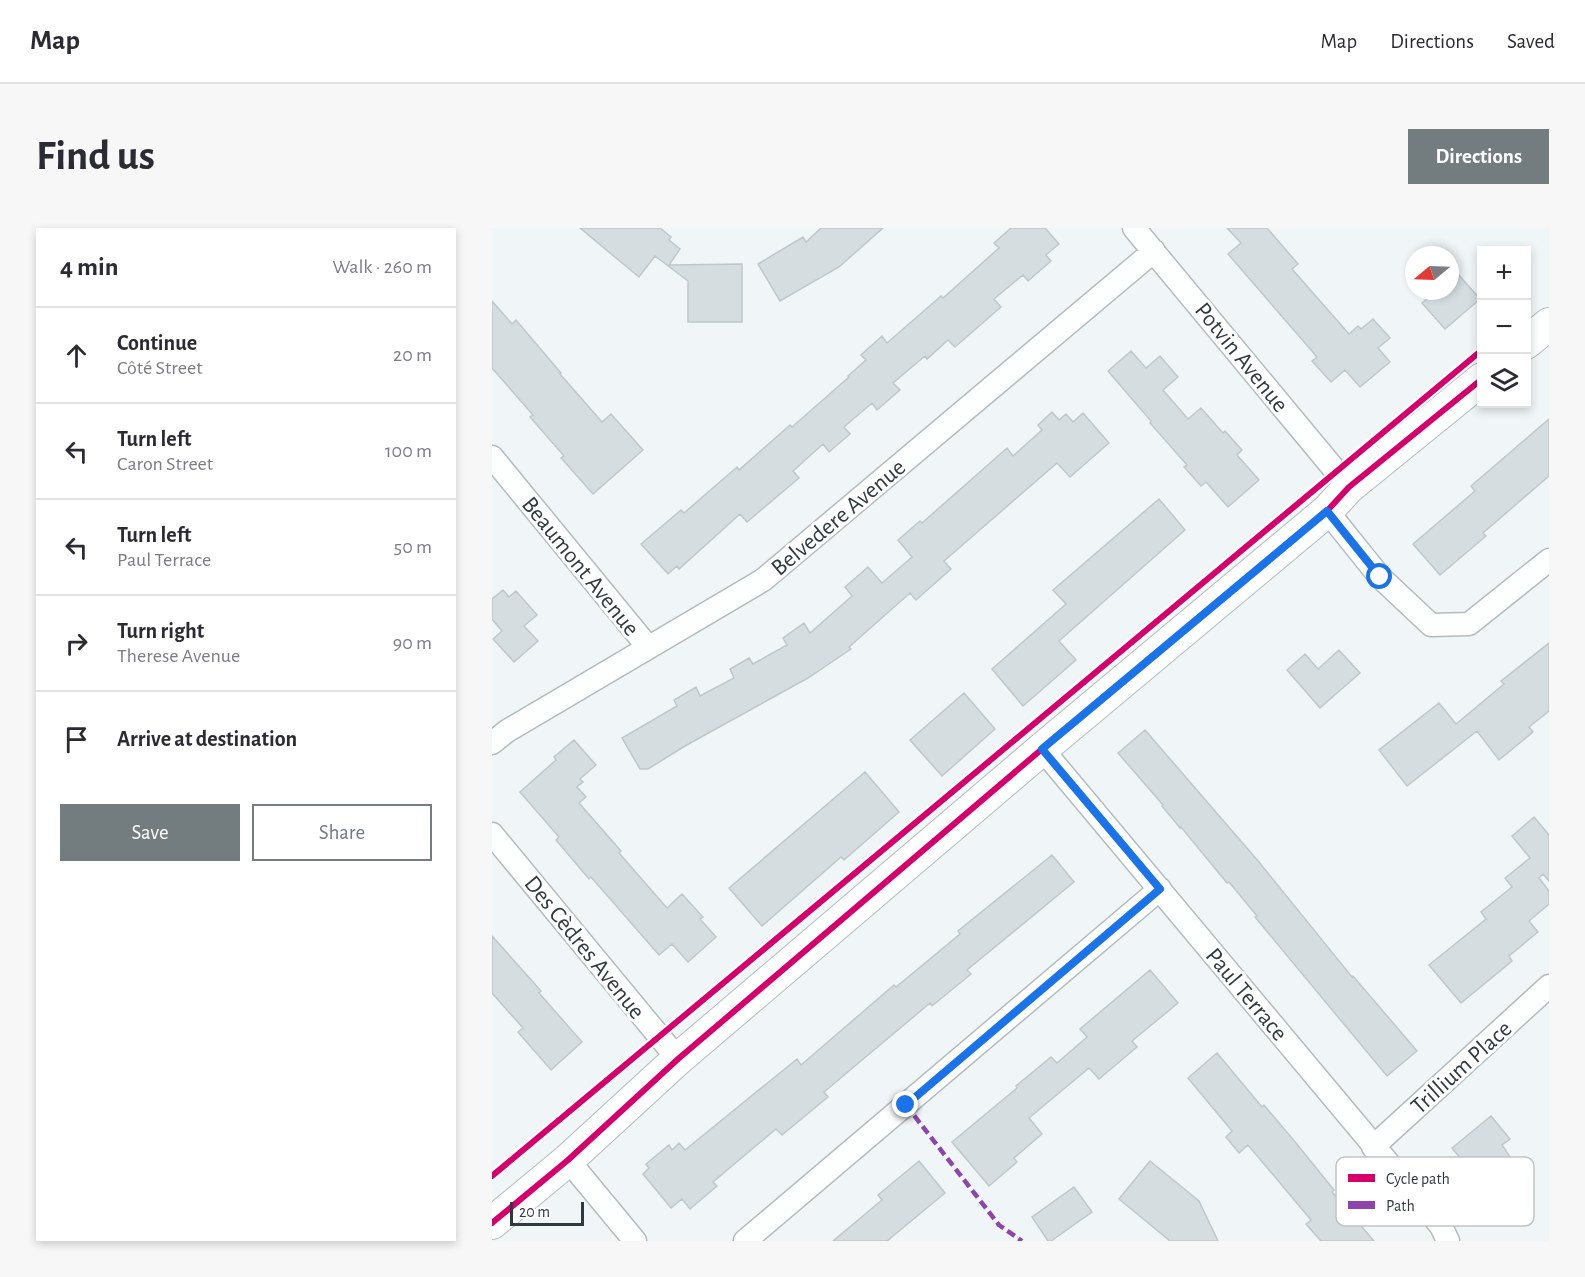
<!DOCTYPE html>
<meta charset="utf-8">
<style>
:root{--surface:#fff;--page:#f7f7f7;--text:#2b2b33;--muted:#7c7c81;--line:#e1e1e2;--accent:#737c7f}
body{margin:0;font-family:"Alegreya Sans",sans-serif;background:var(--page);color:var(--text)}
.controls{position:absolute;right:18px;top:18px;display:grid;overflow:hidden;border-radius:0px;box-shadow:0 3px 9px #0003}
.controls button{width:54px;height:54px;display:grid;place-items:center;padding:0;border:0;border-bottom:2px solid var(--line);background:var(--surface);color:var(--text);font:30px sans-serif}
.compass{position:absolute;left:913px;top:18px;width:54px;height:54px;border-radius:50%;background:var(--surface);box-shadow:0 3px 9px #0003;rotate:251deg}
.scale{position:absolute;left:18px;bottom:15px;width:74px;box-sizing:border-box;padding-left:6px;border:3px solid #2f3a3e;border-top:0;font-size:16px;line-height:21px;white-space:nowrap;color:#2f3a3e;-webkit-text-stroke:4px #fff;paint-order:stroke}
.stop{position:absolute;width:18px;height:18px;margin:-14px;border:4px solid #1a73e8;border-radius:50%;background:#fff}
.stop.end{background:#1a73e8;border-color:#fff;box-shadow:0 2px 6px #0008}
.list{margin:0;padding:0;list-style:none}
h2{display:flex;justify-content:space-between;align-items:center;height:78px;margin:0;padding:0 24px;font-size:26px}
h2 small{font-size:20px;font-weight:400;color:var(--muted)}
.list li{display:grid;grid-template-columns:39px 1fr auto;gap:18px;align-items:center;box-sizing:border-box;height:96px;padding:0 24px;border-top:2px solid var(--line)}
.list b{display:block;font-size:22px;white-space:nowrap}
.list p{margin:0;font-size:20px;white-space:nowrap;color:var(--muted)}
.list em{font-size:20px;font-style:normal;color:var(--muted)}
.actions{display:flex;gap:12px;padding:18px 24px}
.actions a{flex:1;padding:14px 0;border:2px solid var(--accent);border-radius:0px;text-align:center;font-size:21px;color:var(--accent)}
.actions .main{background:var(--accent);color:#fff}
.icon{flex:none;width:33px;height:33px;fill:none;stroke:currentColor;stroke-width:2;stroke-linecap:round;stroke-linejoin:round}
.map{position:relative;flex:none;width:1057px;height:1013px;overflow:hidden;border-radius:0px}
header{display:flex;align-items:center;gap:36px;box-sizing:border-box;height:84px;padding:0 30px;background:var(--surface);border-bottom:2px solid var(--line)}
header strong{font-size:28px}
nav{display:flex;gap:33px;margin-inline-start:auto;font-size:21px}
.intro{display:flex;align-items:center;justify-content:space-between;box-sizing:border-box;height:144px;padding:0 36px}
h1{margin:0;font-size:42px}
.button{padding:15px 27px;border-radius:0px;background:var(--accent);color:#fff;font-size:21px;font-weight:700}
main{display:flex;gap:36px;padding:0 36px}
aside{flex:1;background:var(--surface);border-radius:0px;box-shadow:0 3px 9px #0003}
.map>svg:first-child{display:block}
.building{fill:#d5dde0;stroke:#c0c7cb;stroke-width:1.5}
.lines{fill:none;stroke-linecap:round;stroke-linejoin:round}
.street-casing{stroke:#b4bbbe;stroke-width:25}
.secondary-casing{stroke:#b4bbbe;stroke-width:34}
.street{stroke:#fdfefe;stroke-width:22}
.secondary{stroke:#fdfefe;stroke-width:32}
.quiet{stroke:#8e44ad;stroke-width:4.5;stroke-dasharray:9 4.5;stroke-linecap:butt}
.cycleway-casing{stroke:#fff;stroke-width:10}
.cycleway{stroke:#d6006c;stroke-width:6}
.route{stroke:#1a73e8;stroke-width:8}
.labels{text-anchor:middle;stroke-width:6;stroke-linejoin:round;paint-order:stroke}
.street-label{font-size:24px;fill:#2f3a3e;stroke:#fff}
.key{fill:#fff;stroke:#c1c4c5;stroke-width:1.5}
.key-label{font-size:16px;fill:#2f3a3e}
</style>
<header>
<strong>Map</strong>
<nav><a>Map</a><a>Directions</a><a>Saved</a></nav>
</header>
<div class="intro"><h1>Find us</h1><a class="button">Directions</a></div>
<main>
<aside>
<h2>4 min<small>Walk · 260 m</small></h2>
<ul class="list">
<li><svg class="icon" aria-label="ahead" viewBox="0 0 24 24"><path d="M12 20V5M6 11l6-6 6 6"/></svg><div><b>Continue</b><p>Côté Street</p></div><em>20 m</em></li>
<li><svg class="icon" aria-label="left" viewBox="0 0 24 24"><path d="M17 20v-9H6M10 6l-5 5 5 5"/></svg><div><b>Turn left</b><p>Caron Street</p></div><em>100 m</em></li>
<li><svg class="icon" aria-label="left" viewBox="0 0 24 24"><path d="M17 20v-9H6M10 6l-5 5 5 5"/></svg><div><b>Turn left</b><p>Paul Terrace</p></div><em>50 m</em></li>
<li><svg class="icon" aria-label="right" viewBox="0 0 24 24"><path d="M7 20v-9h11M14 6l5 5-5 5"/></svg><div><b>Turn right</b><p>Therese Avenue</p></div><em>90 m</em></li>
<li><svg class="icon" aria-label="arrive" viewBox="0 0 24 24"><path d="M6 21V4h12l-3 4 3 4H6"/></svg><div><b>Arrive at destination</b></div></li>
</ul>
<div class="actions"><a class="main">Save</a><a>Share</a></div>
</aside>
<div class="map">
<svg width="1057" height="1013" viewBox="0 0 1057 1013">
<rect width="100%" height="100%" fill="#f0f6f8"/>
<!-- building -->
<path class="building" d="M88,0H168L179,9L177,12L188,21L177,37L250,36V94H196V53L163,28L147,49Z
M329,0H391L347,39L288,73L266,36L311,9L314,14Z
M519,0H553L567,16L554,27L559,33L536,53L531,47L502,71L509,79L463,119L456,112L435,131L433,128L401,155L408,162L385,182L380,175L352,199L358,206L337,224L331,216L301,243L307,250L255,294L248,286L187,341L185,338L176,346L149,316L189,282L192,285L245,239L247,242L298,197L300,199L357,149L356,148L374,132L369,127L390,108L395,115L449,68L451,70L507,20L502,15Z
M735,0H775L806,36L800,41L857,106L866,98L869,101L881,91L898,110L886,120L898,134L868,159L853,142L839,154L820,133L825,129L736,26L749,15Z
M958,37L988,71L953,101L930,75L944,63H958Z
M0,73L20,96L24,92L69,145L68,146L110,194L119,186L151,222L101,266L69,230L72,228L38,189L41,187L0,140Z
M639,123L654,140L668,128L686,149L671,162L696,191L709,180L731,205L733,203L750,222L745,227L767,252L736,279L714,254L709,258L692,239L695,237L658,195L659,193L616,143Z
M560,184L567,192L574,186L581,194L591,185L617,215L578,249L565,235L452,333L459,341L424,372L418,365L357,419L359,421L316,450L193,518L156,541H148L130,510L185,478L182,472L204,459L208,468L242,450L238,441L257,430L261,436L295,417L291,410L312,395L318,405L360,368L353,359L376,339L390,355L420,329L406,312L428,293L430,295L515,220L521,228L550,202L546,197Z
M1057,191V248L991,305L994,308L948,347L921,316L983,263L979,258Z
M667,271L693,302L567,413L584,432L531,478L500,441L574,376L561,362Z
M11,362L17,369L24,363L45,387L32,398L46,413L22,434L1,411L10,403L0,391V371Z
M1057,415V483L1037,499L1041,504L1007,532L985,503L915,558L887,522L947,475L964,496L1012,456L1009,453Z
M847,422L868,445L828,480L795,442L813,426L826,441Z
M472,465L503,501L450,548L418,512Z
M653,502L767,634L860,749L861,748L925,823L895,848L763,689L765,688L737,654L735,655L689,599L688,600L670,578L671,577L626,525Z
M82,512L104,537L88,551L91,554L85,559L94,569L87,575L129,623L127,625L175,680L190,666L211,689L208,691L224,709L196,734L180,716L167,727L99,649L97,651L64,612L67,609L28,564L64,532L62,529Z
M373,544L407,584L352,632L349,629L270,698L237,660Z
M1042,589L1057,607V653L1051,646L1047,650L1057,663V676L1037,693L1046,704L1017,728L1020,733L969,775L937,737L994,691L989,684L1020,659L1013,650L1038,630L1020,608Z
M560,627L582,654L475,742L479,746L440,778L438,775L332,864L336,869L290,907L284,901L221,954L225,958L198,981L190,971L179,980L151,946L157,940L154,936L177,917L180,922L187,915L193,922L305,831L309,837L402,757L404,759L468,706L466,703Z
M0,708L49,763L47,765L90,814L59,842L26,804L31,800L0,765Z
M658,742L686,775L640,813L645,819L607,851L597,840L537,890L550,906L522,930L525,934L497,958L460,914L525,860L524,858L559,829L565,835L595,809L588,801Z
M725,825L770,879L772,877L804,915L842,962L840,964L882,1013H829L814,996L819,992L756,917L747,925L734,909L740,903L696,850Z
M999,888L1018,911L1010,917L1037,957L1008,977L983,940L979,943L960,920Z
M427,933L453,965L395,1013H341L390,972L386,967Z
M658,933L707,973L726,1013H678L627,971Z
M582,959L600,984L559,1013H556L540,989Z"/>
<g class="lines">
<defs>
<path id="street" d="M642,0L857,259
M0,229L156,419
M835,283L888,349L939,397L977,396L1057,332
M0,515L15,503L271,352L662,23
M550,521L949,998L956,1013
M0,606L186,831
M881,919L1057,758
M76,932L143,1013
M253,1013L668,661"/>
<path id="secondary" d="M1034,115L1057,96
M0,995L76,932L186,831L550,521L835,283L857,259L990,151"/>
</defs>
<!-- street casing -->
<use href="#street" class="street-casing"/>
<!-- secondary casing -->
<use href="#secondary" class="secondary-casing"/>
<!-- street -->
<use href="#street" class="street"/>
<!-- secondary -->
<use href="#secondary" class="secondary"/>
<!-- quiet -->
<path class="quiet" d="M414,877L507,997L530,1013"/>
<defs>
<path id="cycleway" d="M0,948L990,122
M0,995L76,932L186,831L550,521L835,283L857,259L990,151"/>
</defs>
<!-- cycleway casing -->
<use href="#cycleway" class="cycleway-casing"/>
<!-- cycleway -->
<use href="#cycleway" class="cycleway"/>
</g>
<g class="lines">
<!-- route -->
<path class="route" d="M414,877L668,661L550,521L835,283L888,349"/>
</g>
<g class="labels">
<!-- street labels -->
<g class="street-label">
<text transform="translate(750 129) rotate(51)" y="8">Potvin Avenue</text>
<text transform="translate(346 289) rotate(-40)" y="8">Belvedere Avenue</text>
<text transform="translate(89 338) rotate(51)" y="8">Beaumont Avenue</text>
<text transform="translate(93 719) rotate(51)" y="8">Des Cèdres Avenue</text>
<text transform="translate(755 766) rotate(50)" y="8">Paul Terrace</text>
<text transform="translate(969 839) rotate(-42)" y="8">Trillium Place</text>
</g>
</g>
<!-- legend -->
<rect x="844" y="929" width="198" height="69" rx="9" class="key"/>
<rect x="856" y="946" width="27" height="8" fill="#d6006c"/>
<rect x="856" y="973" width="27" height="8" fill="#8e44ad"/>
<g class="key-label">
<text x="894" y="956">Cycle path</text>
<text x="894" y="983">Path</text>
</g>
</svg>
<div class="controls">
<button>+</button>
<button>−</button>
<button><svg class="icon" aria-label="layers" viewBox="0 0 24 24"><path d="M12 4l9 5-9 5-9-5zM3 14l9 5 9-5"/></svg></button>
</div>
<svg class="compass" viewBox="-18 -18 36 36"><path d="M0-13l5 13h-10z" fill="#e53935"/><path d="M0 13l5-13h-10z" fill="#7c7c81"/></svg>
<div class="scale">20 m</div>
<div class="stop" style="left:888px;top:349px"></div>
<div class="stop end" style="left:414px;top:877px"></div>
</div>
</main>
